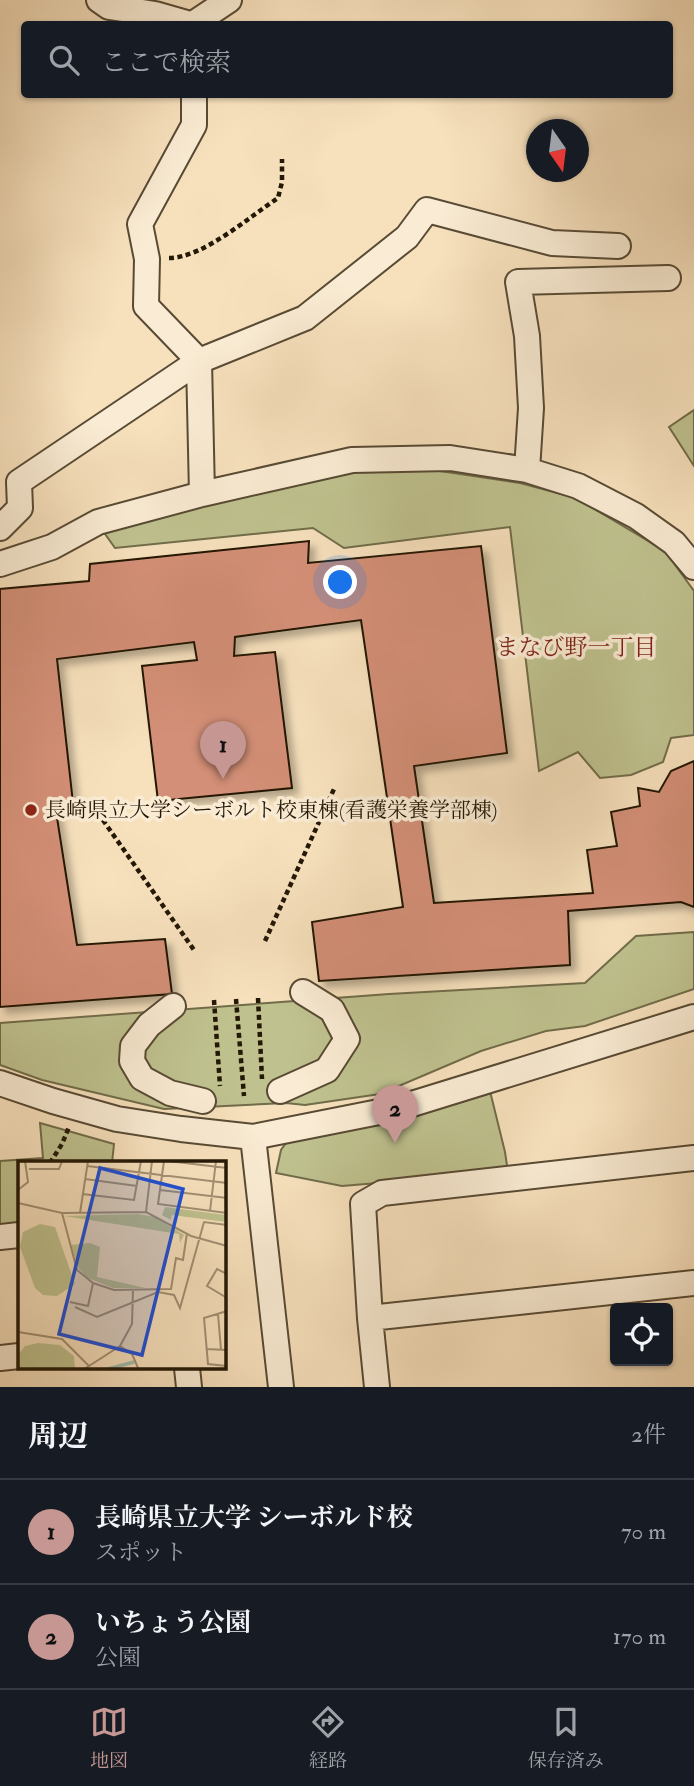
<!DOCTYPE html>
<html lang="ja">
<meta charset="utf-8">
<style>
:root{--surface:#171b24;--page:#20242c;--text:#f1f3f6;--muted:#9ea1a6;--line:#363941;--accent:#c59692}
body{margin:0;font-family:"IM FELL Double Pica","Noto Serif JP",serif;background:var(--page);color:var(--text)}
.controls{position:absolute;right:21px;bottom:21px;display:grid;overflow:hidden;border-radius:7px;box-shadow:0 2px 5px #0004}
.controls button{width:63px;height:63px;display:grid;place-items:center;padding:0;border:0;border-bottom:2px solid var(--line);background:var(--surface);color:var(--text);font:35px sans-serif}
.compass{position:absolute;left:526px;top:119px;width:63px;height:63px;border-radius:50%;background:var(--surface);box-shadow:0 2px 5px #0004;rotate:166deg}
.you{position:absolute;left:341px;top:583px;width:24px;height:24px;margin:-18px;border:5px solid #fff;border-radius:50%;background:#1a73e8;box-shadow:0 0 0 10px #1a73e833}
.badge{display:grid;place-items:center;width:46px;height:46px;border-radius:50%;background:var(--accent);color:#111;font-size:23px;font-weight:700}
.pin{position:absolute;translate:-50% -58px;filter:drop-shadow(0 2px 4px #0008)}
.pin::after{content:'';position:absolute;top:37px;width:24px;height:21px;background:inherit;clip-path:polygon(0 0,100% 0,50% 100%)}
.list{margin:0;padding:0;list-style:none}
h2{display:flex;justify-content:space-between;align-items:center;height:91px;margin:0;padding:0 28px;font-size:30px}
h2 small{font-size:23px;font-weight:400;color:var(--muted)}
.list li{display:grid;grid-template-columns:46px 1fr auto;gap:21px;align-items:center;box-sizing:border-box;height:105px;padding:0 28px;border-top:2px solid var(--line)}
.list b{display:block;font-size:26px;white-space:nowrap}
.list p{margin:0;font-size:23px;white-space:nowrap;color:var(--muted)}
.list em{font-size:23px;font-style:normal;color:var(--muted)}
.icon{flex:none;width:38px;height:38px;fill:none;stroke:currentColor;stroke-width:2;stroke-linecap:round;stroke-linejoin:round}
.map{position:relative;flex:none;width:694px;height:1387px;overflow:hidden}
.search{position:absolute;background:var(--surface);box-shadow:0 2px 5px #0004;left:21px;right:21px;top:21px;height:77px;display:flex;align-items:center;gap:18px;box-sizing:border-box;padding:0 24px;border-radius:7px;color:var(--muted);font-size:26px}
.sheet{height:301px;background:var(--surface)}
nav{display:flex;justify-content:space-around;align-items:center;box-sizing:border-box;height:98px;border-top:2px solid var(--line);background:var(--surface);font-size:19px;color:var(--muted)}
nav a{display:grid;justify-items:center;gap:4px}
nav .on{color:var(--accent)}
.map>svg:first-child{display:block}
.green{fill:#bfc28f;stroke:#716c4a;stroke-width:2}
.building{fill:#d38f77;stroke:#231706;stroke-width:2;filter:url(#shadow)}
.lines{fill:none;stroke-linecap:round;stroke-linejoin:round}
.minor-casing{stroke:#584a34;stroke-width:28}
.path{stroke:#231706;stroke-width:4.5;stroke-dasharray:5 3.5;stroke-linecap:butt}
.minor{stroke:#faecd4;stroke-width:24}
.poi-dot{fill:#8f2418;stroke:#faecd4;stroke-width:2.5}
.labels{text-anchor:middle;stroke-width:7;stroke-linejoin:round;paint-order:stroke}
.poi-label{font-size:21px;fill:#231706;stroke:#faecd4;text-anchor:start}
.neighbourhood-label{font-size:23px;fill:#7a1f14;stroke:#faecd4}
.inset-river{fill:none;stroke:#9dbeb0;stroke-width:3.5}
.inset-road{fill:none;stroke:#a29074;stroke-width:2}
.view{fill:#1d4ed8;fill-opacity:0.15;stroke:#1d4ed8;stroke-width:3.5}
.inset-edge{fill:none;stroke:#231706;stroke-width:3.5}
</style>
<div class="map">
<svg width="694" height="1387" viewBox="0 0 694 1387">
<defs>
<filter id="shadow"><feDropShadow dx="6" dy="6" stdDeviation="3.5" flood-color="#0004"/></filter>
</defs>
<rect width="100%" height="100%" fill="#f7e1bd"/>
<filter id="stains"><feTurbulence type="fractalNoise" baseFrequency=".00286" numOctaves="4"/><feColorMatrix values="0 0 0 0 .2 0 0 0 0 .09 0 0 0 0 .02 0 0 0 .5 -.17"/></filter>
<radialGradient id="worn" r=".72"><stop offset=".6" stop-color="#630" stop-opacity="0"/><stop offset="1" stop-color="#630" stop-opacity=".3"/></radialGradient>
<!-- green -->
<path class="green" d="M694,410V466L669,427Z
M358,471H440L520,483L576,498L665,551L694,591V735L671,738L663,762L631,775L600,778L578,752L539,771L510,527L344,548L313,528L115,548L103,531L209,505Z
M694,932V989L585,1026L546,1031L481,1051L380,1094L305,1105L286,1103L164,1109L42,1080L0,1065V1023L389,994L585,983L636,936Z
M489,1087L505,1152L508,1172L342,1186L276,1173L281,1150L291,1136Z
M40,1123L114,1144L112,1163H19V1226L0,1228V1161L43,1158Z"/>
<!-- building -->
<path class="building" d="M309,541L308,563L481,546L507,753L414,766L434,903L593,893L587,850L617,846L611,812L640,806L638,788L659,792L671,771L694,761V907L681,902L568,911L570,965L319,981L312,922L403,907L361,620L235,637L234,656L275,652L292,788L158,801L142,666L197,660L194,642L57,659L73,803L55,805L77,945L165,939L172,994L0,1007V589L89,581L90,564Z"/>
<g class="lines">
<defs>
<path id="minor" d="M99,0L109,7L155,14L190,24
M193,24L229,0
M194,94V125L140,224L147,259L146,306L199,361L202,494
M527,470L531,408L527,336L518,282L668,278
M0,528L20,508L19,482L199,361L305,318L407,237L427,210L552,243L618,246
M0,564L52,547L98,522L202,494L352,460L450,458L527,470L578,486L636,516L674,543L694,567
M173,1006L149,1025L133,1046L132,1061L142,1078L170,1093L203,1101
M0,1083L53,1101L117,1119L181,1129L253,1137L399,1108L694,1017
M280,1091L327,1070L347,1039L332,1010L303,992
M253,1137L281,1387
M0,1237L19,1235
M370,1318L694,1283
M0,1358L19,1356
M187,1368L189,1387
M377,1387L370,1318L363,1204L382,1193L694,1158"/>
</defs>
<!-- minor casing -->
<use href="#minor" class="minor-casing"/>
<!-- path -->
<path class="path" d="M169,258C203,258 249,217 278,198L282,182V159
M98,813L194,950
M265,941L334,789
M258,998L262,1079
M236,999L244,1096
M214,1000L220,1086
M50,1163L62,1144L69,1127"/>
<!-- minor -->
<use href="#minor" class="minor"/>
</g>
<!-- markers -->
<circle class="poi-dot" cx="31" cy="810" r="7"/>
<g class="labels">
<!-- poi labels -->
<g class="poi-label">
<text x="45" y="817">長崎県立大学シーボルト校東棟(看護栄養学部棟)</text>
</g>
<!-- neighbourhood labels -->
<g class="neighbourhood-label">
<text x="576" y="655">まなび野一丁目</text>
</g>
</g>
<!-- overview -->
<g transform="translate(18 1161)">
<rect width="208" height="208" fill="#f7e1bd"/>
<path d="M147,46L208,54V61L154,54L153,59L144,54ZM120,53L137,56L166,74L162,82L161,73L46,55ZM22,63L37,66L57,123L39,135L25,134L17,127L2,86L5,71ZM72,82L82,86L79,116L127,127H95L70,117L61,108L53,84ZM20,182L42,184L56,195L57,207L0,208V194L7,185Z" fill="#bfc28f"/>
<path class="inset-river" d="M90,208L116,201"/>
<path class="inset-road" d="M146,0L140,43L209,52M150,0L209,7M69,5L209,22M11,8H41L44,0M67,18L119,25M0,29L10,21L7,0M142,29L209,37M64,33L116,39L123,0M0,42L44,52L128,51L173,75L209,85M192,50L198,0M128,51L134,0M44,52L59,109L75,122L96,129L153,128L158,97L165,99L169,72M62,52L70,0M209,113L199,108L189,125L209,137M115,129L114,163L102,185L114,193L120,207M52,141L70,145L75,122M57,146L79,156L140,131L156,134L162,147L186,61L209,64M209,150L186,157L190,203L209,205M200,153L203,189M0,171L44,178L71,205L66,208M188,188L209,189M71,205L102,185M115,208H137"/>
<path class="view" d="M82,7L165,28L124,194L41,173Z"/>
<rect width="208" height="208" class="inset-edge"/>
</g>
<rect width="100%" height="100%" filter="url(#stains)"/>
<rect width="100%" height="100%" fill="url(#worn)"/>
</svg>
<div class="controls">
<button><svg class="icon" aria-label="locate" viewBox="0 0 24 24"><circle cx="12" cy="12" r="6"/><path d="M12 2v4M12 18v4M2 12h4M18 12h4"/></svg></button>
</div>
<svg class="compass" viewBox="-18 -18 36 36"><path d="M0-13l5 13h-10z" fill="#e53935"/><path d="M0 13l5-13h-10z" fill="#9ea1a6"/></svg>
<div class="you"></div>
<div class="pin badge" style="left:223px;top:779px">1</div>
<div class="pin badge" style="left:395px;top:1143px">2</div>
<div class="search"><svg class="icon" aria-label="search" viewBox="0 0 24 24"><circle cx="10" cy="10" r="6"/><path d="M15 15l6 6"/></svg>ここで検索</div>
</div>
<section class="sheet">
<h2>周辺<small>2件</small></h2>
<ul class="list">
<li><span class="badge">1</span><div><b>長崎県立大学 シーボルド校</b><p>スポット</p></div><em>70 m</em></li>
<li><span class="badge">2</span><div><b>いちょう公園</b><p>公園</p></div><em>170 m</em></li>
</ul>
</section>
<nav>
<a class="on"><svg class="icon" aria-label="map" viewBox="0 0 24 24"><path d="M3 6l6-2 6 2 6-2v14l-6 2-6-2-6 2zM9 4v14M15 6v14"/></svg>地図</a>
<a><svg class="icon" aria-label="directions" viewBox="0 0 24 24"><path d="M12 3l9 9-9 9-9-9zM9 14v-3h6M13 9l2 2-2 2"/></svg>経路</a>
<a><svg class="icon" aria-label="saved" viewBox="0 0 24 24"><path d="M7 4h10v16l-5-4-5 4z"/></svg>保存済み</a>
</nav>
